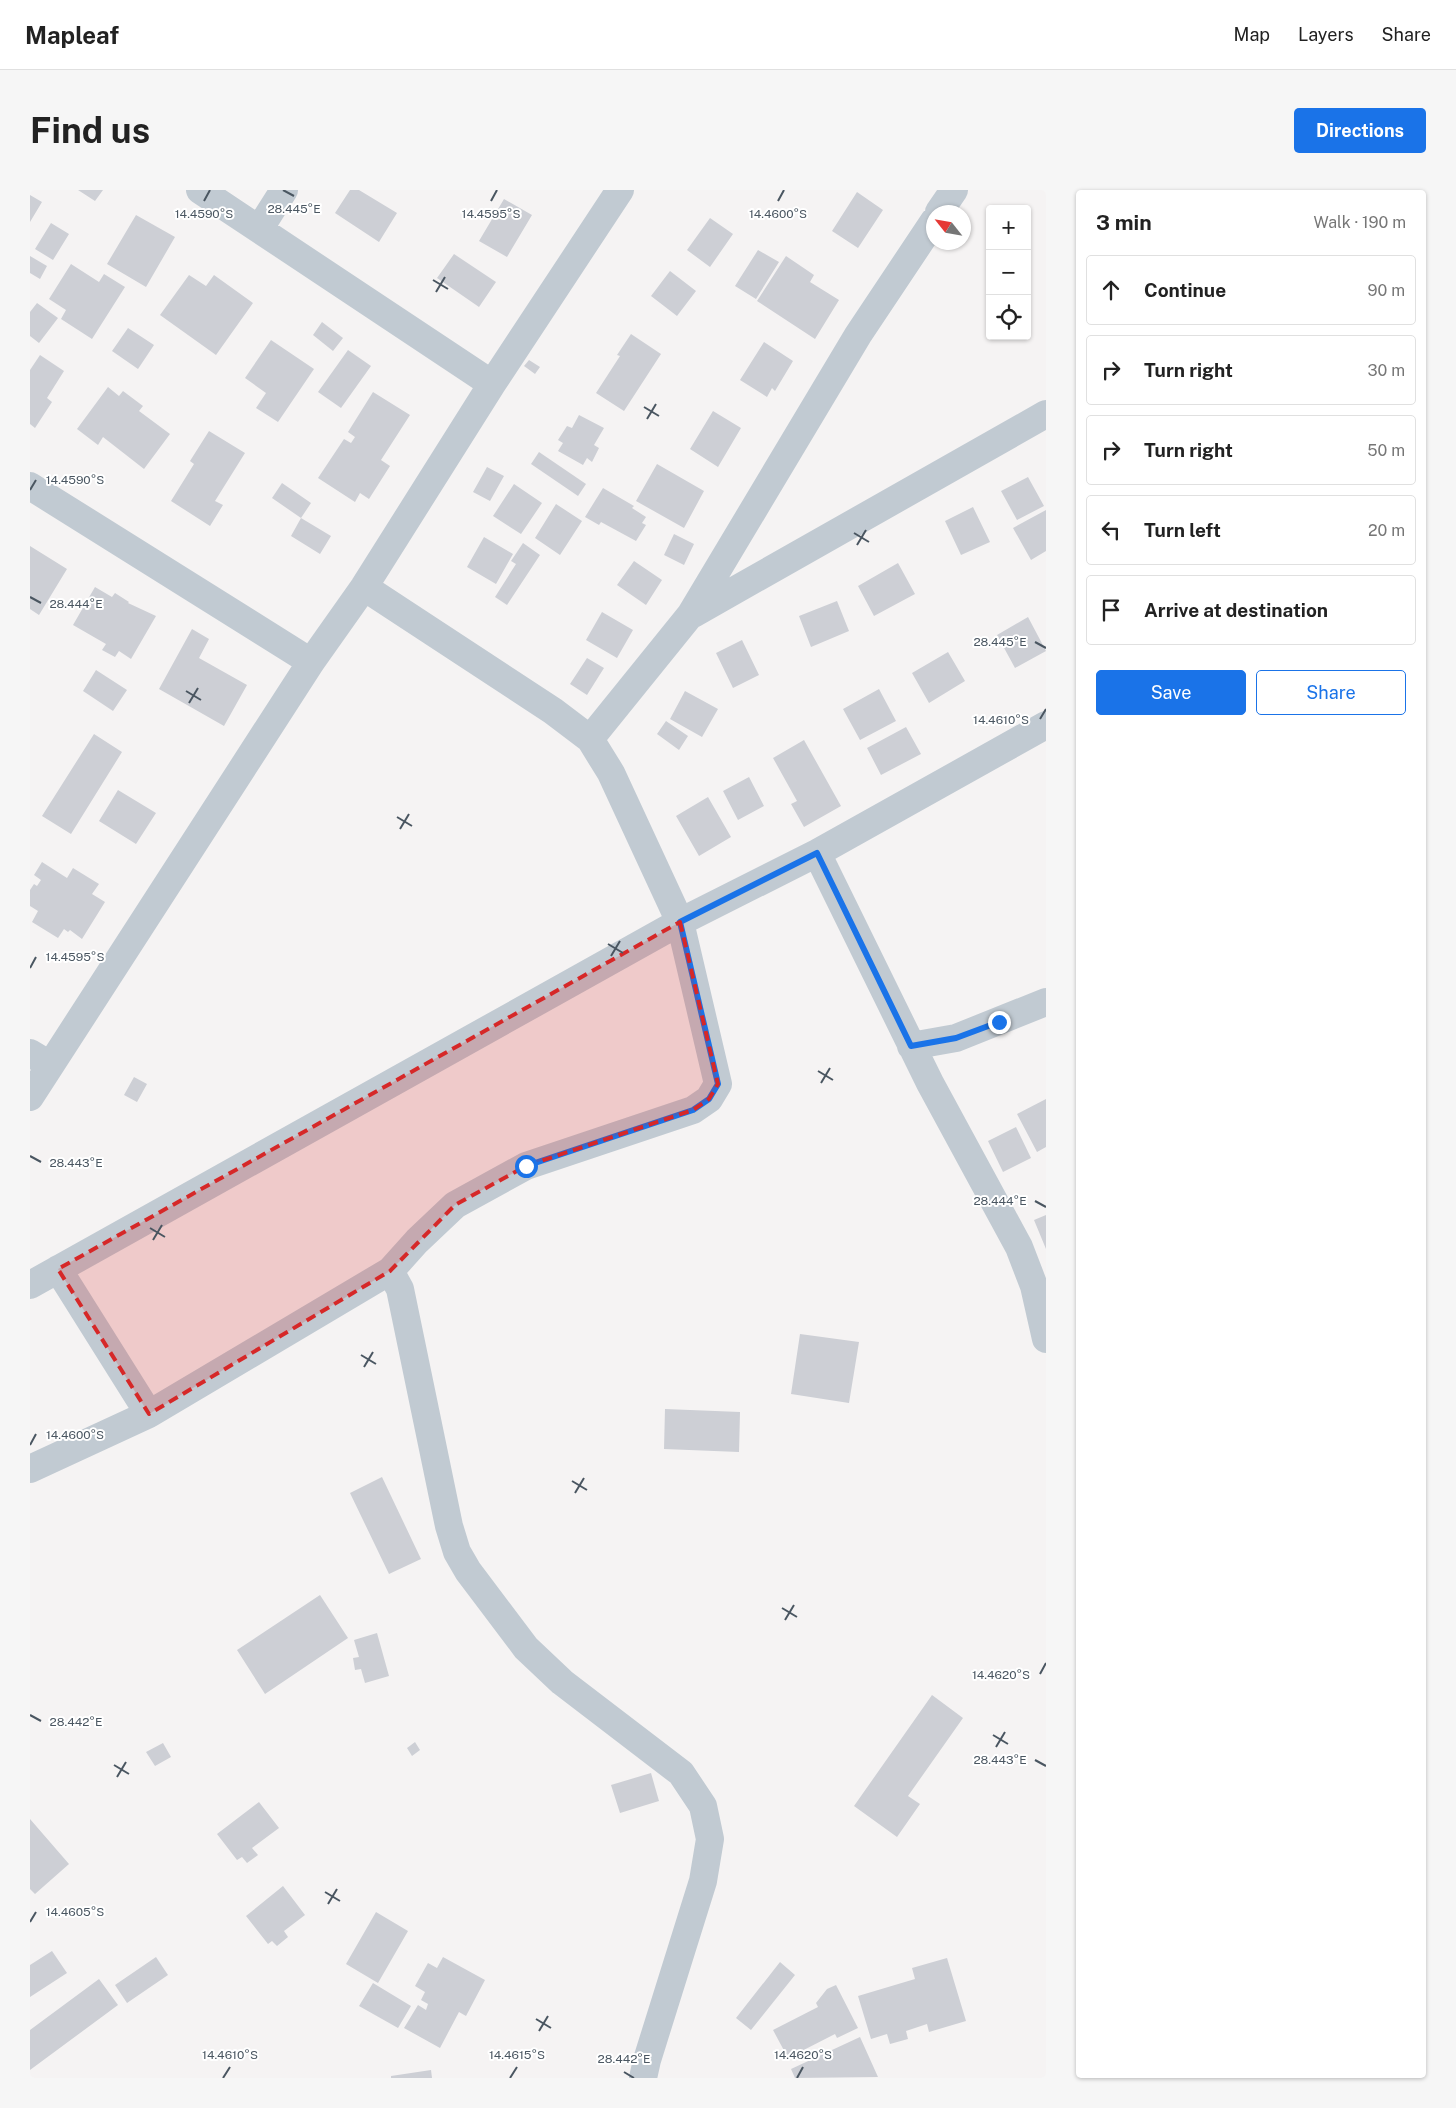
<!DOCTYPE html>
<meta charset="utf-8">
<style>
:root{--surface:#fff;--page:#f6f6f6;--text:#222;--muted:#767676;--line:#e0e0e0;--accent:#1a73e8}
body{margin:0;font-family:"Public Sans",sans-serif;background:var(--page);color:var(--text)}
.controls{position:absolute;right:15px;top:15px;display:grid;overflow:hidden;border-radius:5px;box-shadow:0 1px 4px #0004}
.controls button{width:45px;height:45px;display:grid;place-items:center;padding:0;border:0;border-bottom:1px solid var(--line);background:var(--surface);color:var(--text);font:25px sans-serif}
.compass{position:absolute;left:896px;top:15px;width:45px;height:45px;border-radius:50%;background:var(--surface);box-shadow:0 1px 4px #0004;rotate:301deg}
.stop{position:absolute;width:15px;height:15px;margin:-11px;border:4px solid #1a73e8;border-radius:50%;background:#fff}
.stop.end{background:#1a73e8;border-color:#fff;box-shadow:0 1px 5px #0008}
.list{margin:0;padding:0;list-style:none}
h2{display:flex;justify-content:space-between;align-items:center;height:65px;margin:0;padding:0 20px;font-size:21px}
h2 small{font-size:16px;font-weight:400;color:var(--muted)}
.list li{display:grid;grid-template-columns:32px 1fr auto;gap:15px;align-items:center;box-sizing:border-box;height:70px;margin:0 10px 10px;padding:0 10px;border:1px solid var(--line);border-radius:5px}
.list b{display:block;font-size:19px;white-space:nowrap}
.list em{font-size:16px;font-style:normal;color:var(--muted)}
.actions{display:flex;gap:10px;padding:15px 20px}
.actions a{flex:1;padding:11px 0;border:1px solid var(--accent);border-radius:5px;text-align:center;font-size:18px;color:var(--accent)}
.actions .main{background:var(--accent);color:#fff}
.icon{flex:none;width:28px;height:28px;fill:none;stroke:currentColor;stroke-width:2;stroke-linecap:round;stroke-linejoin:round}
.map{position:relative;flex:none;width:1016px;height:1888px;overflow:hidden;border-radius:5px}
header{display:flex;align-items:center;gap:30px;box-sizing:border-box;height:70px;padding:0 25px;background:var(--surface);border-bottom:1px solid var(--line)}
header strong{font-size:24px}
nav{display:flex;gap:28px;margin-inline-start:auto;font-size:18px}
.intro{display:flex;align-items:center;justify-content:space-between;box-sizing:border-box;height:120px;padding:0 30px}
h1{margin:0;font-size:35px}
.button{padding:12px 22px;border-radius:5px;background:var(--accent);color:#fff;font-size:18px;font-weight:700}
main{display:flex;gap:30px;padding:0 30px}
aside{flex:1;background:var(--surface);border-radius:5px;box-shadow:0 1px 4px #0004}
.map>svg:first-child{display:block}
.building{fill:#cdcfd5}
.lines{fill:none;stroke-linecap:round;stroke-linejoin:round}
.minor{stroke:#c1cad2;stroke-width:28}
.route{stroke:#1a73e8;stroke-width:6}
.marked{fill:#d62828;fill-opacity:0.2;stroke:#d62828;stroke-width:4;stroke-dasharray:10 6;stroke-linejoin:round}
.ticks{fill:none;stroke:#4a5661;stroke-width:2}
.ticks-label{font-size:12px;text-anchor:middle;fill:#4a5661;stroke:#fff;stroke-width:4;stroke-linejoin:round;paint-order:stroke}
</style>
<header>
<strong>Mapleaf</strong>
<nav><a>Map</a><a>Layers</a><a>Share</a></nav>
</header>
<div class="intro"><h1>Find us</h1><a class="button">Directions</a></div>
<main>
<div class="map">
<svg width="1016" height="1888" viewBox="0 0 1016 1888">
<rect width="100%" height="100%" fill="#f5f3f3"/>
<!-- building -->
<path class="building" d="M48,0H73L65,11Z
M320,0H329L367,23L349,52L305,23Z
M827,2L853,20L828,58L802,41Z
M0,5L12,12L0,32Z
M474,9L502,25L477,67L449,51Z
M106,25L145,47L116,97L77,74Z
M680,28L703,44L680,77L657,60Z
M21,33L39,44L23,70L5,59Z
M728,60L749,72L726,109L705,96Z
M424,64L466,92L449,117L407,88Z
M0,66L17,76L10,89L0,83Z
M756,66L784,85L780,92L809,110L785,149L727,111Z
M41,74L69,92L74,84L95,97L62,149L31,129L36,120L19,109Z
M640,81L666,101L647,126L621,106Z
M159,85L176,96L184,85L223,113L186,165L130,125Z
M7,113L28,128L9,153L0,146V122Z
M292,132L313,148L303,161L283,145Z
M98,138L124,155L108,179L82,161Z
M601,144L631,164L594,221L566,203L590,166L587,165Z
M241,150L284,179L248,232L226,218L236,203L215,188Z
M734,152L763,171L745,201L742,198L737,207L710,190Z
M318,160L341,176L311,218L288,202Z
M10,165L34,181L17,208L22,212L5,238L0,234V180Z
M499,170L510,177L505,184L494,176Z
M78,197L89,206L93,201L113,216L109,221L140,244L114,279L73,247L68,255L47,239Z
M343,202L380,225L351,270L360,276L339,309L330,303L325,312L288,288L314,249L321,253L325,247L318,242Z
M683,221L711,238L688,277L660,259Z
M549,225L574,238L564,255L569,258L562,272L557,268L553,275L528,261L533,253L528,250L537,236L542,238Z
M179,241L215,263L185,311L193,315L180,336L141,311L164,274L160,271Z
M509,262L556,294L548,306L501,274Z
M627,274L674,301L654,338L606,311Z
M457,277L474,286L460,311L443,302Z
M998,287L1014,316L987,330L971,301Z
M252,293L281,313L271,328L242,308Z
M484,294L512,313L491,344L463,326Z
M573,298L604,316L602,318L616,327L612,333L616,335L606,351L571,332L569,335L555,327Z
M526,314L552,331L530,365L505,348Z
M943,317L960,352L931,365L915,331Z
M1016,320V361L1001,370L983,338Z
M271,328L301,346L290,364L261,346Z
M644,344L664,354L654,375L634,365Z
M454,347L483,364L466,394L437,377Z
M493,353L510,365L477,415L465,407L486,374L481,371Z
M0,356L37,379L9,425L0,419Z
M604,371L632,390L616,415L587,395Z
M868,373L885,404L844,426L828,396Z
M65,397L82,407L85,403L99,412L98,413L126,426L101,469L89,461L85,467L72,460L76,454L43,435Z
M807,411L819,441L781,457L769,426Z
M572,422L603,440L587,468L556,450Z
M998,427L1016,461L985,478L967,445Z
M162,439L179,449L169,468L217,495L194,536L129,499Z
M712,450L729,485L703,498L686,463Z
M918,462L935,491L899,513L882,483Z
M557,468L574,478L557,505L540,494Z
M66,480L97,500L83,521L53,501Z
M849,499L866,531L830,550L813,519Z
M655,501L688,519L672,547L640,529Z
M636,531L658,546L649,560L627,544Z
M876,537L891,564L851,585L837,558Z
M64,544L92,562L41,644L12,626Z
M774,550L811,616L774,637L761,614L767,611L743,568Z
M719,587L734,616L708,630L693,601Z
M88,600L126,623L106,654L69,631Z
M678,607L701,647L669,666L646,626Z
M12,672L37,688L43,678L69,694L62,704L75,712L52,749L40,740L38,742L34,739L28,748L2,732L8,721L0,716V700L4,694L7,696L11,690L4,685Z
M104,887L117,894L107,912L94,905Z
M1016,909V957L1007,962L987,924Z
M986,937L1001,968L973,982L958,951Z
M1016,1025V1059L1004,1030Z
M770,1144L829,1152L819,1213L761,1204Z
M635,1219L710,1222L709,1262L634,1259Z
M352,1287L391,1369L359,1384L320,1303Z
M290,1405L318,1448L235,1504L207,1460Z
M347,1443L359,1486L335,1493L331,1479L325,1480L323,1468L329,1467L324,1450Z
M902,1505L933,1528L878,1606L890,1614L867,1647L824,1616Z
M385,1552L390,1560L382,1566L377,1558Z
M133,1553L141,1567L125,1576L116,1562Z
M621,1583L629,1611L590,1623L581,1595Z
M229,1612L249,1638L222,1658L228,1665L217,1673L212,1667L207,1670L187,1644Z
M0,1629L39,1674L5,1704L0,1699Z
M253,1696L275,1725L254,1741L258,1747L247,1756L242,1751L238,1754L216,1726Z
M346,1722L378,1741L348,1793L316,1774Z
M22,1761L37,1783L0,1807V1775Z
M126,1767L138,1785L97,1813L85,1795Z
M413,1767L455,1790L436,1826L429,1822L410,1858L374,1838L388,1815L396,1820L398,1814L391,1810L395,1802L385,1796L398,1773L407,1778Z
M917,1768L936,1831L899,1842L897,1834L876,1841L878,1849L860,1854L857,1844L841,1849L828,1806L885,1789L882,1778Z
M750,1772L765,1785L721,1840L706,1828Z
M69,1789L88,1815L0,1880V1840Z
M343,1793L381,1816L368,1838L329,1816Z
M806,1795L828,1838L807,1848L805,1844L758,1868L743,1840L788,1817L786,1813L797,1799Z
M830,1847L848,1887L765,1888L761,1879Z
M401,1880L402,1888H361V1886Z"/>
<g class="lines">
<!-- minor -->
<path class="minor" d="M170,0L462,194
M909,22L924,0
M230,38L254,0
M0,296L281,472
M663,424L1016,224
M560,549L661,424L828,145L904,31
M787,663L900,893L989,1057L1004,1096L1016,1149
M881,856L926,848L1016,812
M0,863L20,875
M0,907L281,472L334,397L462,194L590,0
M28,1079L119,1224
M360,1081L370,1099L419,1336L427,1362L438,1381L496,1458L532,1492L651,1583L673,1616L680,1649L673,1691L617,1870L613,1888
M0,1095L650,732L787,663L1016,535
M0,1279L119,1224L360,1081L387,1051L425,1015L496,976L663,920L679,909L688,894L650,732L581,583L560,549L523,521L334,397"/>
</g>
<g class="lines">
<!-- route -->
<path class="route" d="M496,976L663,920L679,909L688,894L650,732L787,663L881,856L926,848L969,832"/>
</g>
<!-- marked area -->
<path class="marked" d="M650,732L688,894L679,909L663,920L496,976L425,1015L360,1081L119,1224L28,1079Z"/>
<!-- ticks -->
<path class="ticks" d="M253,0L264,6M174,11L180,0M461,11L467,0M748,11L754,0M403,90L418,99M406,102L415,87M614,217L629,226M617,229L626,214M0,300L6,290M824,343L839,352M827,355L836,340M0,407L11,413M1005,452L1016,458M156,501L171,510M159,513L168,498M1010,529L1016,519M367,627L382,636M370,639L379,624M578,754L593,763M581,766L590,751M0,778L6,767M788,881L803,890M791,893L800,878M0,966L11,972M1005,1011L1016,1017M120,1038L135,1047M123,1050L132,1035M331,1165L346,1174M334,1177L343,1162M0,1255L6,1244M542,1291L557,1300M545,1303L554,1288M752,1418L767,1427M755,1430L764,1415M1010,1484L1016,1473M0,1525L11,1531M963,1545L978,1554M966,1557L975,1542M1005,1570L1016,1576M84,1575L99,1584M87,1587L96,1572M295,1702L310,1711M298,1714L307,1699M0,1732L6,1722M506,1829L521,1838M509,1841L518,1826M594,1882L604,1888M193,1888L200,1877M480,1888L487,1877M767,1888L773,1877"/>
<g class="ticks-label">
<text x="264" y="23">28.445°E</text>
<text x="174" y="28">14.4590°S</text>
<text x="461" y="28">14.4595°S</text>
<text x="748" y="28">14.4600°S</text>
<text x="45" y="294">14.4590°S</text>
<text x="46" y="418">28.444°E</text>
<text x="970" y="456">28.445°E</text>
<text x="971" y="534">14.4610°S</text>
<text x="45" y="771">14.4595°S</text>
<text x="46" y="977">28.443°E</text>
<text x="970" y="1015">28.444°E</text>
<text x="45" y="1249">14.4600°S</text>
<text x="971" y="1489">14.4620°S</text>
<text x="46" y="1536">28.442°E</text>
<text x="970" y="1574">28.443°E</text>
<text x="45" y="1726">14.4605°S</text>
<text x="200" y="1869">14.4610°S</text>
<text x="487" y="1869">14.4615°S</text>
<text x="773" y="1869">14.4620°S</text>
<text x="594" y="1873">28.442°E</text>
</g>
</svg>
<div class="controls">
<button>+</button>
<button>−</button>
<button><svg class="icon" aria-label="locate" viewBox="0 0 24 24"><circle cx="12" cy="12" r="6"/><path d="M12 2v4M12 18v4M2 12h4M18 12h4"/></svg></button>
</div>
<svg class="compass" viewBox="-18 -18 36 36"><path d="M0-13l5 13h-10z" fill="#e53935"/><path d="M0 13l5-13h-10z" fill="#767676"/></svg>
<div class="stop" style="left:496px;top:976px"></div>
<div class="stop end" style="left:969px;top:832px"></div>
</div>
<aside>
<h2>3 min<small>Walk · 190 m</small></h2>
<ul class="list">
<li><svg class="icon" aria-label="ahead" viewBox="0 0 24 24"><path d="M12 20V5M6 11l6-6 6 6"/></svg><div><b>Continue</b></div><em>90 m</em></li>
<li><svg class="icon" aria-label="right" viewBox="0 0 24 24"><path d="M7 20v-9h11M14 6l5 5-5 5"/></svg><div><b>Turn right</b></div><em>30 m</em></li>
<li><svg class="icon" aria-label="right" viewBox="0 0 24 24"><path d="M7 20v-9h11M14 6l5 5-5 5"/></svg><div><b>Turn right</b></div><em>50 m</em></li>
<li><svg class="icon" aria-label="left" viewBox="0 0 24 24"><path d="M17 20v-9H6M10 6l-5 5 5 5"/></svg><div><b>Turn left</b></div><em>20 m</em></li>
<li><svg class="icon" aria-label="arrive" viewBox="0 0 24 24"><path d="M6 21V4h12l-3 4 3 4H6"/></svg><div><b>Arrive at destination</b></div></li>
</ul>
<div class="actions"><a class="main">Save</a><a>Share</a></div>
</aside>
</main>
